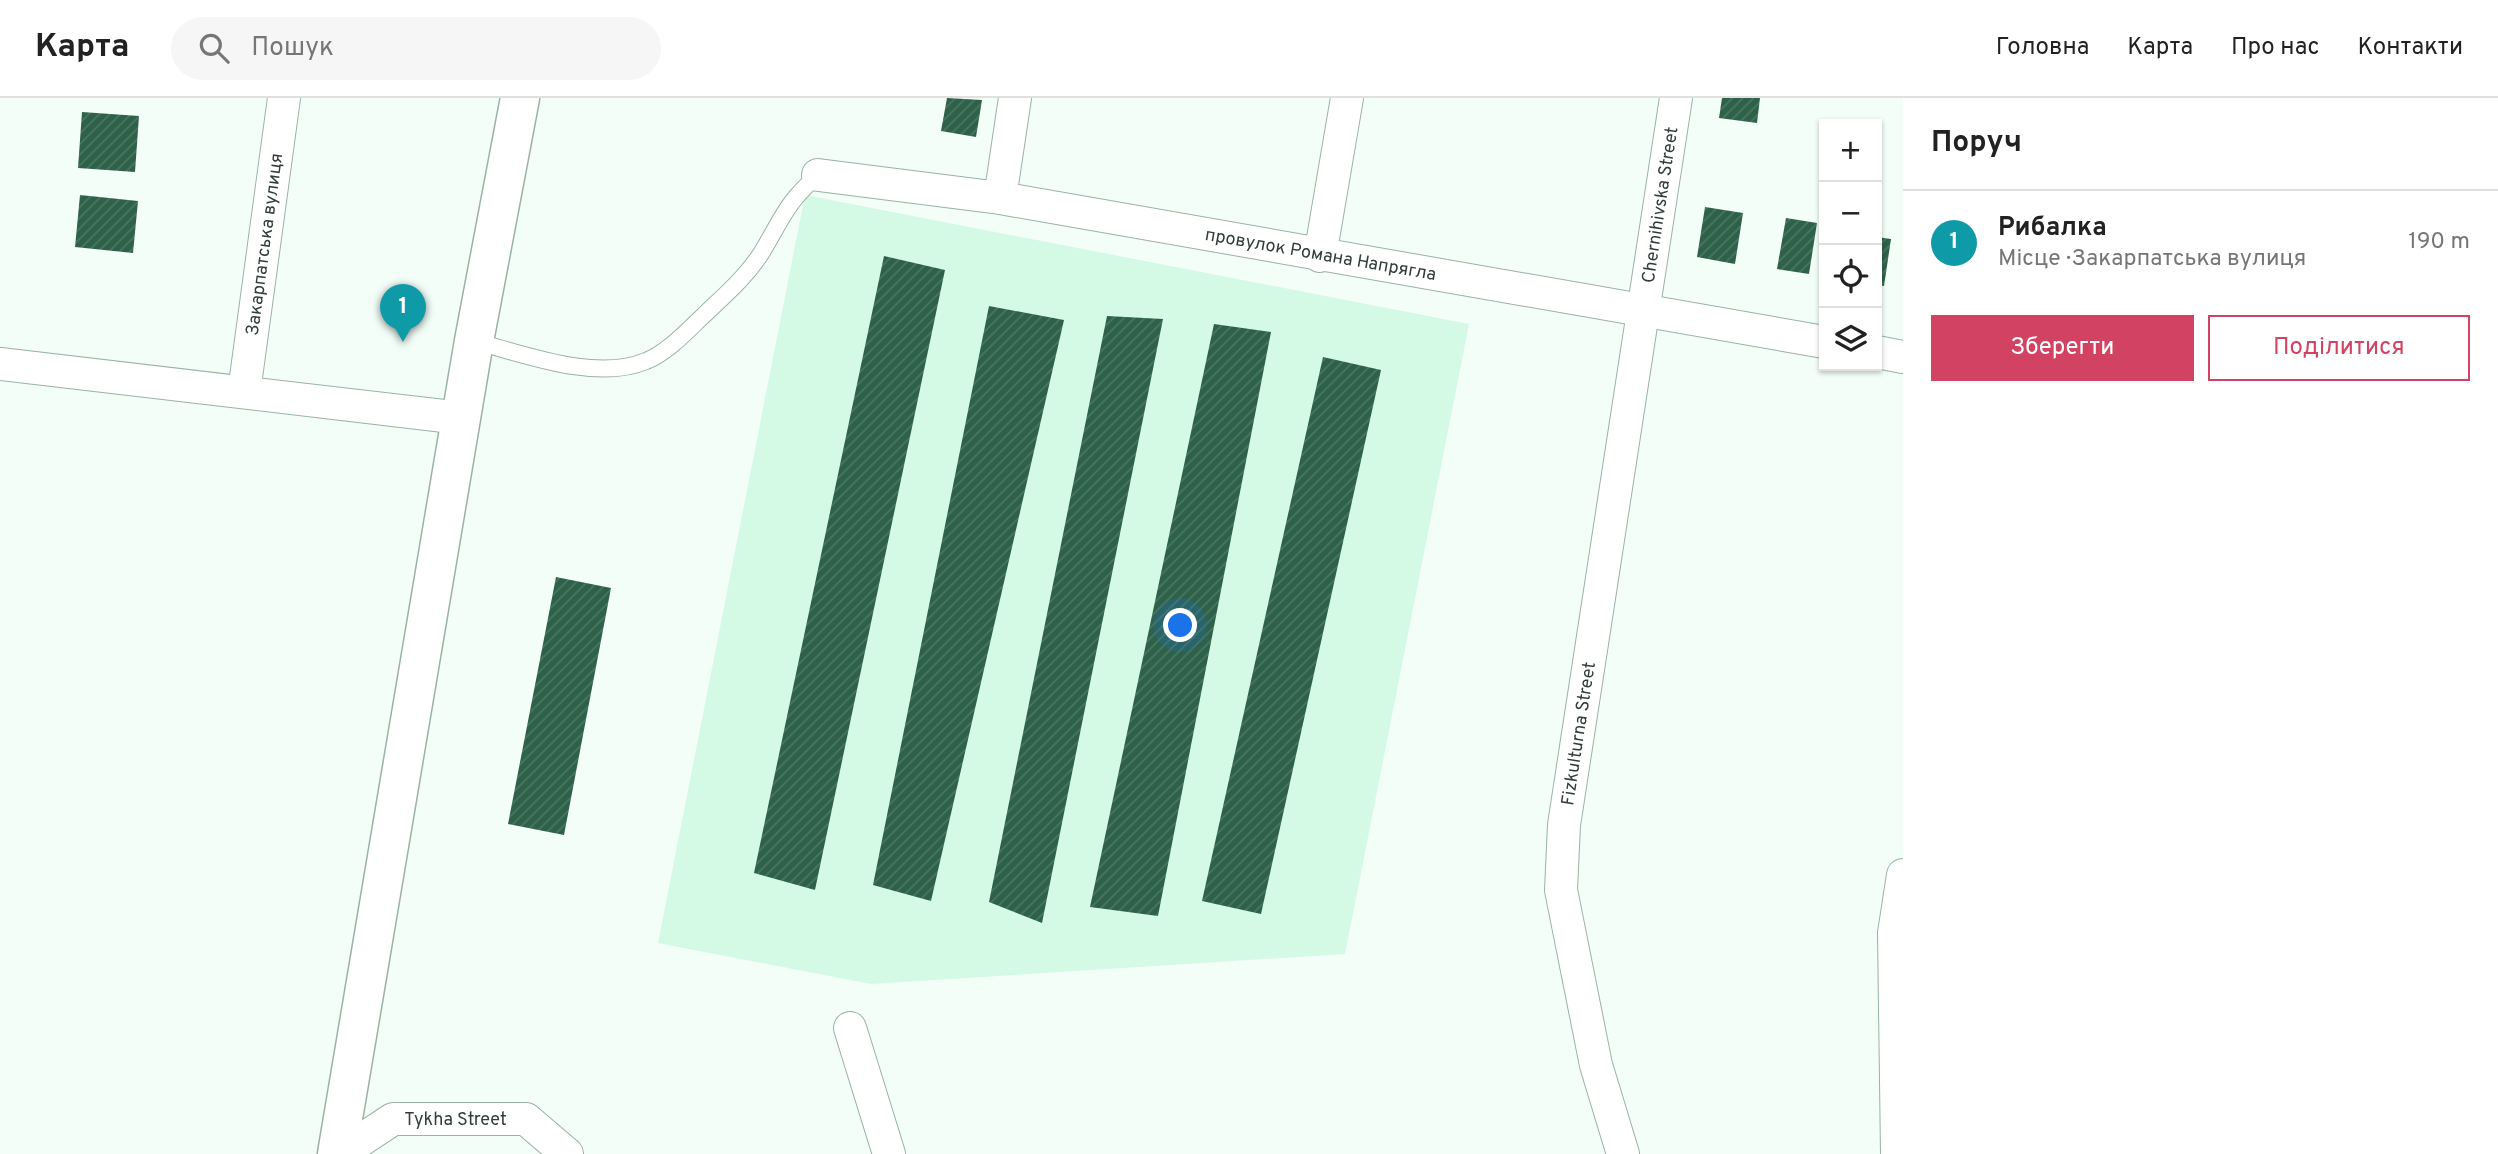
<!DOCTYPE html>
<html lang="uk">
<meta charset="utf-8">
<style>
:root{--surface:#fff;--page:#f6f6f6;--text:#222;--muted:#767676;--line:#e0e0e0;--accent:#d24363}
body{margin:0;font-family:Overpass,sans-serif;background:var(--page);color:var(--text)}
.controls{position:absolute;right:21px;top:21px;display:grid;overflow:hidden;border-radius:0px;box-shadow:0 2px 5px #0004}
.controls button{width:63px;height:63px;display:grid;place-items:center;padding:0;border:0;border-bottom:2px solid var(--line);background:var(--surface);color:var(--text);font:35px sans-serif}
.you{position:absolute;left:1181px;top:528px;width:24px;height:24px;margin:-18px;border:5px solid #fff;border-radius:50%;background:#1a73e8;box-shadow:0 0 0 10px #1a73e833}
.badge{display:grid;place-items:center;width:46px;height:46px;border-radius:50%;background:var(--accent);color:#fff;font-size:23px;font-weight:700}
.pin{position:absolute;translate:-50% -58px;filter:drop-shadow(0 2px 4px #0008)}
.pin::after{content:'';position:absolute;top:37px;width:24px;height:21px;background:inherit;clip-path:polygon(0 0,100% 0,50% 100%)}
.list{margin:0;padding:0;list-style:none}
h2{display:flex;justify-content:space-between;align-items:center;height:91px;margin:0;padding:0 28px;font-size:30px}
h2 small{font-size:23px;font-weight:400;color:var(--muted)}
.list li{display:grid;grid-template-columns:46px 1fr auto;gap:21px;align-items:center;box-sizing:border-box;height:105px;padding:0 28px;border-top:2px solid var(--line)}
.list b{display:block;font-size:26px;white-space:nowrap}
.list p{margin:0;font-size:23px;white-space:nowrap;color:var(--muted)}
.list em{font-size:23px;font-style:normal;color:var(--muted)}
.actions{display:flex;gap:14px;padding:21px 28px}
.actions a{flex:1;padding:16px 0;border:2px solid var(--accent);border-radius:0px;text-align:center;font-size:24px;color:var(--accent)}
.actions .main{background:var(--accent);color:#fff}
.icon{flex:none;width:38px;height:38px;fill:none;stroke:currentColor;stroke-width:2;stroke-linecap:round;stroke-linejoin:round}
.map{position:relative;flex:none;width:1903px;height:1056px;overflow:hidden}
header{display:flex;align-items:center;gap:42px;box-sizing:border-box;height:98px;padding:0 35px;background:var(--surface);border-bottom:2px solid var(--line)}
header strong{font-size:33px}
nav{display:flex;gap:38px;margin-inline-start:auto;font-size:24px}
.search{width:490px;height:63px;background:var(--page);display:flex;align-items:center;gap:18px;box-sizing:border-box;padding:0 24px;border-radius:38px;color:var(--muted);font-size:26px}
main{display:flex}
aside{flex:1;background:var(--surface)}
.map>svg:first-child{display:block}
.built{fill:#d4f9e5}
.building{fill:url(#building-hatch)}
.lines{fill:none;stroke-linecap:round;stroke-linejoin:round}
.lane-casing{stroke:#98b3a4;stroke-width:18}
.street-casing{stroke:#98b3a4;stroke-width:34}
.secondary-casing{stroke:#98b3a4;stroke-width:41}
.lane{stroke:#fff;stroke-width:16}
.street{stroke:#fff;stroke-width:32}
.secondary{stroke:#fff;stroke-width:38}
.labels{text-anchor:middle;stroke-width:7;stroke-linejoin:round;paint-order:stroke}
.street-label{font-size:18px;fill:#323d37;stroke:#fff}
</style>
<header>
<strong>Карта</strong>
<div class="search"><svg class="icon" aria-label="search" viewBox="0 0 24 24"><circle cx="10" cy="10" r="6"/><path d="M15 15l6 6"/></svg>Пошук</div>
<nav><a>Головна</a><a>Карта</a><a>Про нас</a><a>Контакти</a></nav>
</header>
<main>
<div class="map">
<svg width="1903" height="1056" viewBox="0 0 1903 1056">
<defs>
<pattern id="building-hatch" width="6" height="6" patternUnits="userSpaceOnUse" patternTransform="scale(1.75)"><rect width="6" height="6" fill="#2e6149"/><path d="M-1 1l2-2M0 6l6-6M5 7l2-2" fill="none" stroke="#4c7561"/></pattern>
</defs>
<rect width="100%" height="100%" fill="#f3fef8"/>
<!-- built -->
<path class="built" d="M805,97L1469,226L1345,856L871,886L658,845Z"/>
<!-- building -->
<path class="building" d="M947,0L982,2L976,39L941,33Z
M1722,0H1760L1757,25L1719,20Z
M82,14L139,18L135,74L78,70Z
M80,97L138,103L133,155L75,149Z
M1705,109L1743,115L1735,166L1697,159Z
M1786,120L1817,125L1809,176L1777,171Z
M1877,139L1891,141L1884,188L1877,187Z
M884,158L945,172L815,792L754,775Z
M989,208L1064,222L931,803L873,787Z
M1107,218L1163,221L1042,825L989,804Z
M1214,226L1271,234L1158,818L1090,809Z
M1323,259L1381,272L1261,816L1202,803Z
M556,479L611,490L564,737L508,726Z"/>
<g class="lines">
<defs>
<path id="lane" d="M474,243C524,256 596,284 646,263C667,255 688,232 704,217C725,197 747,178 762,154C783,119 786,105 818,77"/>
<g id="street">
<path id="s1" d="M818,77L1000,100L1824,244"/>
<path d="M1000,100L1015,0"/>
<path d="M1320,158L1347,0"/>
<path d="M1877,254L1903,259"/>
<path d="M0,266L461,320"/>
<path id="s2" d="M244,294L284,0"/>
<path d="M850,930L889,1056"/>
<path id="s3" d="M340,1056L393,1021H526L567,1056"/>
<path id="s4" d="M1623,1056L1596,967L1561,792L1564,727L1676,0"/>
<path d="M1897,1056L1894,835L1903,777"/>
</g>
<path id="secondary" d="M337,1056L474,243L520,0"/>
</defs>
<!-- lane casing -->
<use href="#lane" class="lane-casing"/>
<!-- street casing -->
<use href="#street" class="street-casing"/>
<!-- secondary casing -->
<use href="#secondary" class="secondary-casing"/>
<!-- lane -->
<use href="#lane" class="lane"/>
<!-- street -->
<use href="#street" class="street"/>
<!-- secondary -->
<use href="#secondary" class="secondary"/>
</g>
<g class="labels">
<!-- street labels -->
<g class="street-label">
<text dy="6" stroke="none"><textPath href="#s4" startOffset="964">Chernihivska Street</textPath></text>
<text dy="6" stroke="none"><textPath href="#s2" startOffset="149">Закарпатська вулиця</textPath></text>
<text dy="6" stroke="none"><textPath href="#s1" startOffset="509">провулок Романа Напрягла</textPath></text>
<text dy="6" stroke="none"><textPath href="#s4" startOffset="429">Fizkulturna Street</textPath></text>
<text dy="6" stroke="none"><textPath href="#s3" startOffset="126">Tykha Street</textPath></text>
</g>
</g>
</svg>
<div class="controls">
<button>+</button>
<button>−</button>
<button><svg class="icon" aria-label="locate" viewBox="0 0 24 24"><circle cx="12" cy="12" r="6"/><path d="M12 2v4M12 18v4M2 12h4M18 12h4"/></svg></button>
<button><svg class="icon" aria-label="layers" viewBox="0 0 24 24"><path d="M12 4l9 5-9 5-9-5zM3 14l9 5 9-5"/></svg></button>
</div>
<div class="you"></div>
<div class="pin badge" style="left:403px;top:244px;background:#0f9aa8">1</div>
</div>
<aside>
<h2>Поруч<small></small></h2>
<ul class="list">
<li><span class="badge" style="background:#0f9aa8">1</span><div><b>Рибалка</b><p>Місце · Закарпатська вулиця</p></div><em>190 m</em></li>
</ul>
<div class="actions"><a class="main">Зберегти</a><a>Поділитися</a></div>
</aside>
</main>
